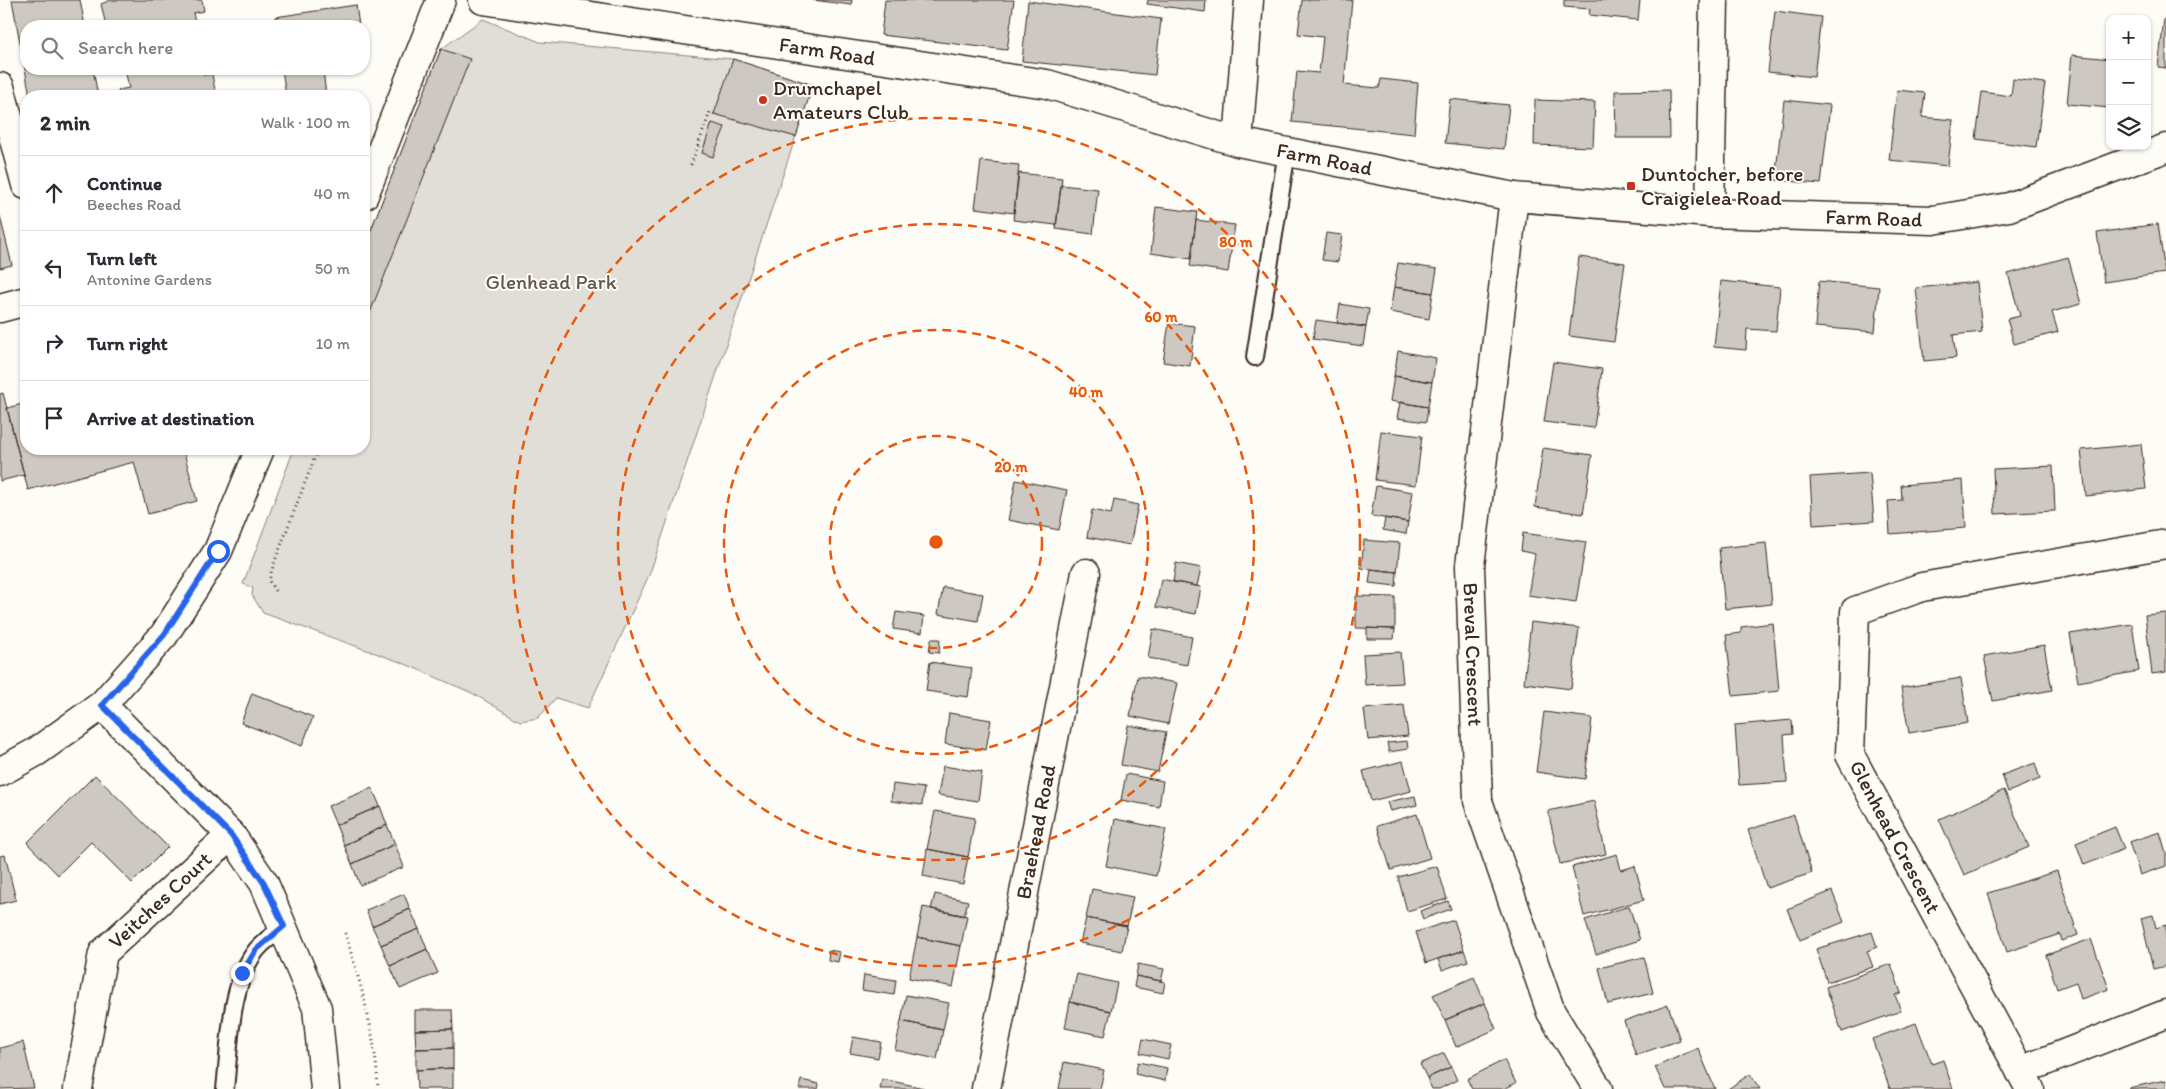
<!DOCTYPE html>
<meta charset="utf-8">
<style>
:root{--surface:#fff;--page:#f2f2f3;--text:#2b2b33;--muted:#7c7c81;--line:#e1e1e2}
body{margin:0;font-family:Itim,sans-serif;background:var(--page);color:var(--text)}
.controls{position:absolute;right:15px;top:15px;display:grid;overflow:hidden;border-radius:10px;box-shadow:0 1px 4px #0004}
.controls button{width:45px;height:45px;display:grid;place-items:center;padding:0;border:0;border-bottom:1px solid var(--line);background:var(--surface);color:var(--text);font:25px sans-serif}
.stop{position:absolute;width:15px;height:15px;margin:-11px;border:4px solid #2563eb;border-radius:50%;background:#fff}
.stop.end{background:#2563eb;border-color:#fff;box-shadow:0 1px 5px #0008}
.list{margin:0;padding:0;list-style:none}
h2{display:flex;justify-content:space-between;align-items:center;height:65px;margin:0;padding:0 20px;font-size:21px}
h2 small{font-size:16px;font-weight:400;color:var(--muted)}
.list li{display:grid;grid-template-columns:32px 1fr auto;gap:15px;align-items:center;box-sizing:border-box;height:75px;padding:0 20px;border-top:1px solid var(--line)}
.list b{display:block;font-size:19px;white-space:nowrap}
.list p{margin:0;font-size:16px;white-space:nowrap;color:var(--muted)}
.list em{font-size:16px;font-style:normal;color:var(--muted)}
.icon{flex:none;width:28px;height:28px;fill:none;stroke:currentColor;stroke-width:2;stroke-linecap:round;stroke-linejoin:round}
.map{position:relative;flex:none;width:2166px;height:1089px;overflow:hidden}
.search{position:absolute;background:var(--surface);box-shadow:0 1px 4px #0004;left:20px;top:20px;width:350px;height:55px;display:flex;align-items:center;gap:12px;box-sizing:border-box;padding:0 18px;border-radius:20px;color:var(--muted);font-size:19px}
.panel{position:absolute;background:var(--surface);box-shadow:0 1px 4px #0004;left:20px;top:90px;width:350px;height:365px;border-radius:20px}
.map>svg:first-child{display:block}
.green{fill:#e1ded7;stroke:#8e847a}
.building{fill:#cdc8c2;stroke:#3b2a1e}
.lines{fill:none;stroke-linecap:round;stroke-linejoin:round}
.service-casing{stroke:#3b2a1e;stroke-width:20}
.minor-casing{stroke:#3b2a1e;stroke-width:31}
.path{stroke:#3b2a1e;stroke-width:3;stroke-dasharray:1 4;stroke-linecap:butt}
.service{stroke:#fdfcf7;stroke-width:16}
.minor{stroke:#fdfcf7;stroke-width:28}
.route{stroke:#2563eb;stroke-width:6}
.ring{fill:none;stroke:#e8590c;stroke-width:2.5;stroke-dasharray:9 6}
.poi-dot{fill:#c8321e;stroke:#fdfcf7;stroke-width:2}
.labels{text-anchor:middle;stroke-width:4;stroke-linejoin:round;paint-order:stroke}
.street-label{font-size:21px;fill:#3b2a1e;stroke:#fdfcf7}
.poi-label{font-size:21px;fill:#3b2a1e;stroke:#fdfcf7;text-anchor:start}
.park-label{font-size:21px;fill:#64574c;stroke:#fdfcf7}
.centre{fill:#e8590c;stroke:#fdfcf7;stroke-width:2.5}
.ring-label{font-size:15px;text-anchor:middle;font-weight:bold;fill:#e8590c;stroke:#fdfcf7;stroke-width:4;stroke-linejoin:round;paint-order:stroke}
</style>
<div class="map">
<svg width="2166" height="1089" viewBox="0 0 2166 1089">
<rect width="100%" height="100%" fill="#fdfcf7"/>
<filter id="ink" filterUnits="userSpaceOnUse"><feTurbulence type="fractalNoise" baseFrequency=".02" numOctaves="2"/><feDisplacementMap in="SourceGraphic" scale="10" xChannelSelector="R" yChannelSelector="G"/><feConvolveMatrix kernelMatrix="1 2 1 2 8 2 1 2 1" color-interpolation-filters="sRGB"/></filter>
<g filter="url(#ink)">
<!-- green -->
<path class="green" d="M483,19L540,42L733,59L813,85L650,573L588,708L556,698L538,718L520,721L472,693L403,663L263,613L252,595L253,588L243,584L294,449H364V248L441,49Z"/>
<!-- building -->
<path class="building" d="M12,0H80L85,26H26V69H93L98,96H30Z
M111,0H202L204,11L193,13L196,26H106L101,4Z
M813,0H852L851,5Z
M885,0H1014L1007,50L881,35Z
M1148,0H1206L1205,12L1147,4Z
M1302,0H1352L1344,85L1379,88L1381,79L1418,83L1414,134L1292,122L1297,71L1319,73L1323,37L1298,34Z
M1564,0H1640L1638,20L1589,15L1590,9L1564,7Z
M1028,1L1161,19L1155,75L1022,61Z
M356,5L359,26H276L275,17Z
M1775,11L1821,17L1814,77L1768,72Z
M2164,19H2166V68L2158,67Z
M441,49L470,59L364,328V248Z
M2072,55L2110,59V108L2067,104Z
M733,59L813,85L796,137L714,114Z
M125,69H202L203,75L212,74L216,96H119L118,90L129,88Z
M282,69H323L326,96H286Z
M2013,79L2045,83L2036,147L1976,139L1982,92L2011,96Z
M1669,90L1670,138H1616L1615,91Z
M1897,90L1925,93L1922,117L1953,120L1948,166L1889,160Z
M1450,99L1509,105L1504,149L1445,143Z
M1535,100L1595,102L1593,147L1534,145Z
M1784,100L1830,105L1821,184L1775,180Z
M712,123L725,127L713,157L702,153Z
M981,161L1019,165L1014,213L975,208Z
M1019,173L1062,178L1056,225L1013,220Z
M1061,185L1098,189L1093,234L1056,229Z
M1156,207L1197,212L1191,259L1151,253Z
M0,216L12,265L0,268Z
M1196,220L1235,225L1228,272L1190,266Z
M2158,224L2165,273L2104,282L2097,233Z
M1326,233L1342,235L1338,262L1322,260Z
M1579,257L1625,263L1614,342L1569,336Z
M2068,257L2081,304L2052,312L2058,332L2014,344L2007,319L2020,316L2008,274Z
M1398,263L1437,269L1433,293L1394,287Z
M1721,281L1780,287L1776,331L1747,329L1746,350L1714,347Z
M1819,281L1879,287L1875,332L1815,327Z
M1977,282L1982,332L1953,335L1956,358L1924,361L1916,288Z
M1394,287L1433,293L1429,319L1390,312Z
M1340,304L1369,309L1366,327L1337,323Z
M1316,320L1366,327L1363,346L1313,339Z
M1169,323L1195,326L1190,366L1163,362Z
M1398,351L1436,358L1432,382L1394,376Z
M1553,362L1602,369L1594,428L1544,422Z
M1394,376L1432,382L1428,407L1390,401Z
M3,393L24,475L0,481V394Z
M1400,402L1428,407L1426,422L1397,418Z
M26,403V449H183L197,501L148,514L134,462L28,490L7,408Z
M1381,431L1422,436L1416,485L1375,480Z
M2141,444L2146,489L2086,496L2081,450Z
M1543,448L1592,455L1583,514L1535,507Z
M2053,466L2055,511L1995,514L1993,469Z
M1870,473L1874,521L1813,525L1810,477Z
M1016,480L1067,490L1059,530L1008,520Z
M1963,480L1966,528L1890,534L1888,501L1902,500L1901,485Z
M1376,486L1413,492L1408,522L1371,516Z
M1114,500L1138,505L1130,545L1087,537L1092,510L1111,514Z
M1385,518L1408,522L1406,534L1383,530Z
M1523,533L1586,542L1576,602L1528,595L1535,554L1521,551Z
M1364,540L1400,543L1397,572L1361,568Z
M1766,543L1772,604L1725,609L1719,548Z
M1176,563L1201,568L1197,586L1173,582Z
M1371,569L1397,572L1396,586L1369,583Z
M1161,579L1201,587L1196,614L1156,607Z
M943,587L983,594L978,621L938,614Z
M1356,596L1395,597V629L1356,628Z
M896,612L924,616L922,633L893,629Z
M2166,613V672L2152,674L2145,615Z
M1531,622L1579,628L1571,689L1524,683Z
M1773,623L1779,691L1733,696L1726,635L1741,633V627Z
M2132,624L2139,671L2078,682L2070,634Z
M1367,628L1395,629L1394,639H1367Z
M1153,629L1192,637L1187,665L1148,658Z
M931,639H940L939,653L929,652Z
M2044,645L2052,690L1993,701L1984,656Z
M1400,652L1403,683L1365,685L1363,654Z
M930,662L972,668L968,697L926,691Z
M1138,676L1177,683L1168,724L1130,716Z
M1961,678L1968,723L1909,733L1901,688Z
M252,693L313,717L302,746L241,723Z
M1404,705L1408,736L1368,740L1364,709Z
M1544,712L1592,718L1585,779L1536,772Z
M949,713L991,720L986,750L945,744Z
M1792,720L1793,734L1784,735L1787,782L1739,785L1735,725Z
M1128,725L1166,732L1158,772L1121,765Z
M1407,741L1408,749L1389,752L1387,743Z
M1403,761L1411,791L1371,801L1363,771Z
M2035,763L2040,779L2008,792L2002,775Z
M943,766L982,772L978,801L938,795Z
M1126,774L1163,781L1159,807L1121,800Z
M95,775L168,847L132,883L91,842L58,875L27,843Z
M893,784L924,788L922,805L891,801Z
M372,788L380,806L336,825L328,806Z
M2004,790L2029,847L1964,875L1939,819Z
M1415,796L1417,805L1390,811L1387,802Z
M1594,801L1606,854L1560,864L1548,811Z
M380,806L387,825L344,845L336,825Z
M935,811L975,818L968,857L927,849Z
M1417,814L1430,858L1391,870L1377,826Z
M1794,815L1812,873L1767,888L1748,830Z
M1115,819L1166,829L1156,876L1106,866Z
M387,825L395,844L352,864L344,845Z
M2115,827L2124,849L2084,865L2076,843Z
M2160,832L2166,853V866L2140,875L2129,842Z
M395,844L404,867L360,885L352,864Z
M927,849L968,857L963,884L923,876Z
M1617,854L1621,870L1635,866L1644,900L1584,916L1572,867Z
M5,855L16,900L0,904V856Z
M1437,866L1447,899L1407,911L1398,877Z
M2057,871L2078,935L2062,941L2060,934L2007,952L1988,893Z
M1092,889L1133,897L1127,926L1086,918Z
M1832,891L1844,922L1800,940L1787,909Z
M404,894L410,909L372,926L366,910Z
M935,894L968,901L964,916L931,909Z
M1448,901L1451,909L1423,919L1420,911Z
M1629,906L1640,940L1596,954L1585,920Z
M923,907L967,916L961,946L917,937Z
M410,909L419,929L381,945L372,926Z
M2153,915L2156,928L2166,925V966L2153,969L2141,918Z
M1086,918L1127,926L1122,951L1080,943Z
M1454,920L1464,950L1426,963L1416,932Z
M419,929L427,949L390,966L381,945Z
M1872,932L1877,947L1867,951L1873,967L1827,982L1816,949Z
M917,937L961,946L953,987L909,978Z
M2091,939L2109,989L2081,999L2076,982L2057,989L2046,955Z
M427,949L438,973L400,989L390,966Z
M829,950L840,952L838,962L828,960Z
M1464,950L1468,961L1442,970L1438,959Z
M1644,957L1653,993L1608,1004L1599,968Z
M1138,964L1164,969L1161,981L1136,976Z
M1891,964L1901,993L1895,995L1901,1011L1842,1032L1826,987Z
M1077,974L1117,983L1111,1011L1070,1002Z
M864,975L896,980L894,995L862,990Z
M1136,976L1165,982L1163,993L1134,987Z
M1474,977L1485,1003L1445,1020L1433,995Z
M906,995L949,1003L943,1030L901,1021Z
M1070,1002L1111,1011L1105,1036L1065,1028Z
M1485,1003L1496,1029L1456,1047L1445,1020Z
M1668,1005L1680,1040L1636,1055L1624,1021Z
M415,1010H452L453,1029L415,1030Z
M901,1021L943,1030L937,1059L895,1050Z
M1916,1023L1932,1064L1943,1060L1953,1089H1890L1872,1039Z
M453,1029V1048L416,1049L415,1030Z
M853,1037L881,1042L878,1058L850,1053Z
M1143,1039L1171,1045L1168,1059L1140,1053Z
M23,1042L34,1088L0,1089V1048Z
M453,1048V1068L416,1070V1049Z
M1698,1048L1715,1089H1665L1655,1067Z
M1444,1053L1451,1067L1427,1078L1420,1064Z
M1504,1060L1516,1083L1504,1089H1472L1467,1079Z
M1064,1062L1104,1070L1100,1089H1059Z
M1138,1062L1167,1068L1165,1081L1135,1074Z
M1451,1067L1457,1080L1439,1089H1432L1427,1078Z
M453,1068V1089H417L416,1070Z
M1750,1074L1760,1089H1728Z
M882,1079L924,1088V1089H880Z
M801,1080L819,1084L818,1089H799Z
M2166,1080V1089H2129L2128,1088Z"/>
<g class="lines">
<defs>
<path id="service" d="M1255,357L1287,151
M225,1089C230,1046 229,987 255,952C262,942 275,934 284,926"/>
<g id="minor">
<path id="s1" d="M483,0L1047,84L1238,142L1514,197L1710,213L1933,220L2009,207L2166,148"/>
<path d="M0,87L26,185"/>
<path d="M1238,142L1249,0"/>
<path d="M364,195L441,0"/>
<path id="s2" d="M1514,197L1470,566L1478,801L1551,1012L1598,1089"/>
<path d="M1710,213L1714,0"/>
<path d="M0,308L26,301"/>
<path d="M102,705L231,835L264,883L317,1008L325,1089"/>
<path d="M0,772L36,752L102,705L164,635L218,551L260,449"/>
<path d="M2020,1071L2166,1014"/>
<path id="s3" d="M78,1089L103,953L231,835"/>
<path id="s4" d="M986,1089L1086,573"/>
<path d="M2030,1089L1850,755L1855,611L1922,587L2166,544"/>
</g>
</defs>
<!-- service casing -->
<use href="#service" class="service-casing"/>
<!-- minor casing -->
<use href="#minor" class="minor-casing"/>
<!-- path -->
<path class="path" d="M691,165L710,112L714,114
M275,591L269,581L273,566L318,449
M345,933C361,985 376,1034 378,1089"/>
<!-- service -->
<use href="#service" class="service"/>
<!-- minor -->
<use href="#minor" class="minor"/>
</g>
</g>
<g class="lines" filter="url(#ink)">
<!-- route -->
<path class="route" d="M218,551L164,635L102,705L231,835L264,883L284,926L256,950L242,973"/>
</g>
<!-- distance rings -->
<g class="ring">
<circle cx="936" cy="542" r="106"/>
<circle cx="936" cy="542" r="212"/>
<circle cx="936" cy="542" r="318"/>
<circle cx="936" cy="542" r="424"/>
</g>
<!-- markers -->
<g class="poi-dot">
<circle cx="763" cy="100" r="5"/>
<rect x="1626" y="181" width="10" height="10" rx="2.5"/>
</g>
<g class="labels">
<!-- street labels -->
<g class="street-label">
<text dy="7" stroke="none"><textPath href="#s1" startOffset="348">Farm Road</textPath></text>
<text dy="7" stroke="none"><textPath href="#s1" startOffset="858">Farm Road</textPath></text>
<text dy="7" stroke="none"><textPath href="#s1" startOffset="1412">Farm Road</textPath></text>
<text dy="7" stroke="none"><textPath href="#s2" startOffset="460">Breval Crescent</textPath></text>
<text dy="7" stroke="none"><textPath href="#s4" startOffset="262">Braehead Road</textPath></text>
<text transform="translate(1895 837) rotate(62)" y="7">Glenhead Crescent</text>
<text dy="7" stroke="none"><textPath href="#s3" startOffset="216">Veitches Court</textPath></text>
</g>
<!-- poi labels -->
<g class="poi-label">
<text x="773" y="95">Drumchapel<tspan x="773" dy="24">Amateurs Club</tspan></text>
<text x="1641" y="181">Duntocher, before<tspan x="1641" dy="24">Craigielea Road</tspan></text>
</g>
<!-- park labels -->
<g class="park-label">
<text x="551" y="289">Glenhead Park</text>
</g>
</g>
<circle cx="936" cy="542" r="8" class="centre"/>
<g class="ring-label">
<text x="1236" y="247">80 m</text>
<text x="1161" y="322">60 m</text>
<text x="1086" y="397">40 m</text>
<text x="1011" y="472">20 m</text>
</g>
</svg>
<div class="controls">
<button>+</button>
<button>−</button>
<button><svg class="icon" aria-label="layers" viewBox="0 0 24 24"><path d="M12 4l9 5-9 5-9-5zM3 14l9 5 9-5"/></svg></button>
</div>
<div class="stop" style="left:218px;top:551px"></div>
<div class="stop end" style="left:242px;top:973px"></div>
<div class="search"><svg class="icon" aria-label="search" viewBox="0 0 24 24"><circle cx="10" cy="10" r="6"/><path d="M15 15l6 6"/></svg>Search here</div>
<section class="panel">
<h2>2 min<small>Walk · 100 m</small></h2>
<ul class="list">
<li><svg class="icon" aria-label="ahead" viewBox="0 0 24 24"><path d="M12 20V5M6 11l6-6 6 6"/></svg><div><b>Continue</b><p>Beeches Road</p></div><em>40 m</em></li>
<li><svg class="icon" aria-label="left" viewBox="0 0 24 24"><path d="M17 20v-9H6M10 6l-5 5 5 5"/></svg><div><b>Turn left</b><p>Antonine Gardens</p></div><em>50 m</em></li>
<li><svg class="icon" aria-label="right" viewBox="0 0 24 24"><path d="M7 20v-9h11M14 6l5 5-5 5"/></svg><div><b>Turn right</b></div><em>10 m</em></li>
<li><svg class="icon" aria-label="arrive" viewBox="0 0 24 24"><path d="M6 21V4h12l-3 4 3 4H6"/></svg><div><b>Arrive at destination</b></div></li>
</ul>
</section>
</div>
